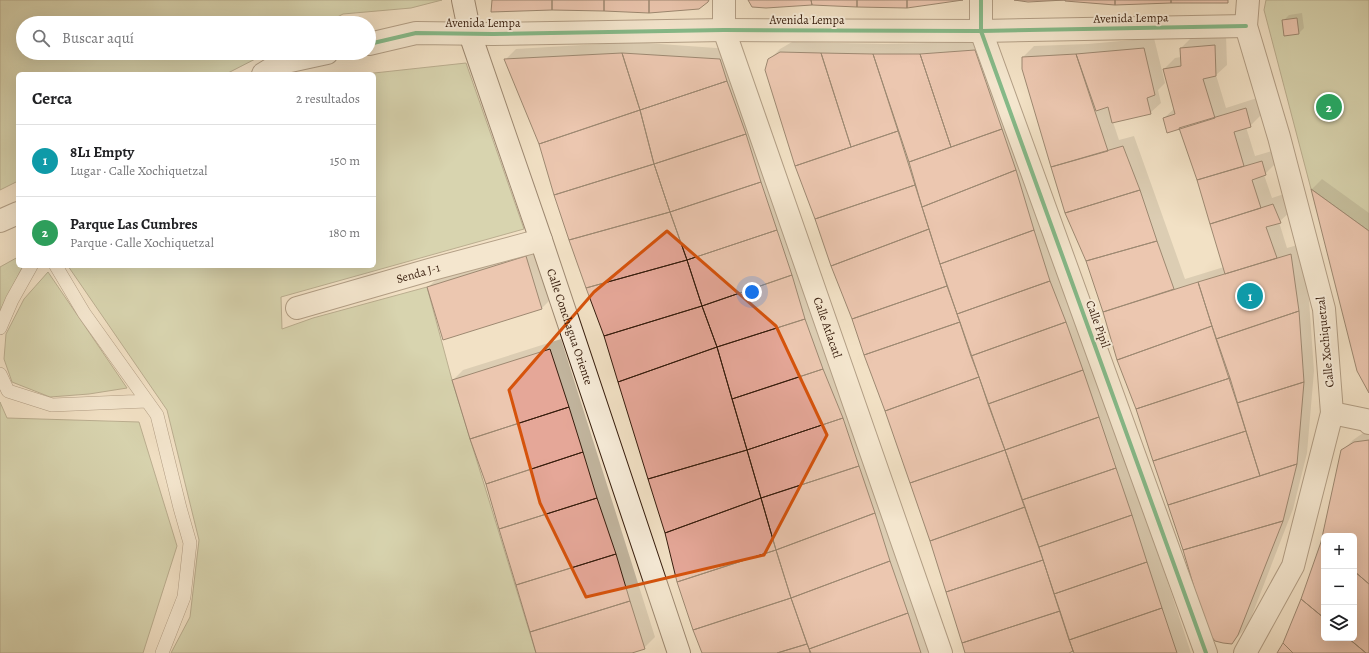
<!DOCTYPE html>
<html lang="es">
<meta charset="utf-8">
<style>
:root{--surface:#fff;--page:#f6f6f6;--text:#202124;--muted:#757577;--line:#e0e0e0;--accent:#0f766e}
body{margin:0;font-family:Alegreya,serif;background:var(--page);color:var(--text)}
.controls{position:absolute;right:12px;bottom:12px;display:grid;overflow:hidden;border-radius:6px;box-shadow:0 4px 16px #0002}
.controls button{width:36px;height:36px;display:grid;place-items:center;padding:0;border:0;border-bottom:1px solid var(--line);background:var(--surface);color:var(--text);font:20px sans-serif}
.you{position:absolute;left:752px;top:292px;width:14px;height:14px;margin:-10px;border:3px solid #fff;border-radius:50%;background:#1a73e8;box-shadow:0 0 0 6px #1a73e833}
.badge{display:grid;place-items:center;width:26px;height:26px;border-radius:50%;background:var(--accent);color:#fff;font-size:13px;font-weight:700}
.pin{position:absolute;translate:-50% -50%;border:2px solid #fff;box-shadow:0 1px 4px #0006}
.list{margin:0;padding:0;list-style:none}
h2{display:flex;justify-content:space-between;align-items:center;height:52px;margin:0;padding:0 16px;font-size:17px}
h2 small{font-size:13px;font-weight:400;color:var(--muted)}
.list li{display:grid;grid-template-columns:26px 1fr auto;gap:12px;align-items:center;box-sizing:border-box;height:72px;padding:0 16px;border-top:1px solid var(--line)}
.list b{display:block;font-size:15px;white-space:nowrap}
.list p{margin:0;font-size:13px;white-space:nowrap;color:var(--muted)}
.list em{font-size:13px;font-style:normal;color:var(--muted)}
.icon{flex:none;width:22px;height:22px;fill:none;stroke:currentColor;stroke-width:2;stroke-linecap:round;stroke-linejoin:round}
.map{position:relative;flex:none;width:1369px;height:653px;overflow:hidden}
.search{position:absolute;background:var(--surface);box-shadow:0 4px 16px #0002;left:16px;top:16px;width:360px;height:44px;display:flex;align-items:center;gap:10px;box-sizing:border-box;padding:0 14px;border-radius:22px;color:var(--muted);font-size:15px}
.panel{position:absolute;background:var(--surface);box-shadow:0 4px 16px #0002;left:16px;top:72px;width:360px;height:196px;border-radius:6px}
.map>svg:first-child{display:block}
.green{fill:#b9c395;stroke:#787051}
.shadow{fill:#0003;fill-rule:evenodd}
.building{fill:#e5a798;stroke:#371d0d}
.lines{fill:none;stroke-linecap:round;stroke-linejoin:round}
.lane-casing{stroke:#664e3b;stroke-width:14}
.street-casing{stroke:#664e3b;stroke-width:24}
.secondary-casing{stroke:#371d0d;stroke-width:24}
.lane{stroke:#f7ecd9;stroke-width:13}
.street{stroke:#f7ecd9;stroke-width:22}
.secondary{stroke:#f7ecd9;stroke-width:22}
.cycleway-casing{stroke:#f7ecd9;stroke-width:6}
.cycleway{stroke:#00873e;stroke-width:4}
.marked{fill:none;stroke:#d6530c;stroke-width:3;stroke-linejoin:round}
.labels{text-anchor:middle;stroke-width:4;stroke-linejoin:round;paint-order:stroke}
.street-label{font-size:12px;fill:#371d0d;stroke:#f7ecd9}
</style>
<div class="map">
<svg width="1369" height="653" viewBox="0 0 1369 653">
<rect width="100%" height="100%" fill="#f2e1c5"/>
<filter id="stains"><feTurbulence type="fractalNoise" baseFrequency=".005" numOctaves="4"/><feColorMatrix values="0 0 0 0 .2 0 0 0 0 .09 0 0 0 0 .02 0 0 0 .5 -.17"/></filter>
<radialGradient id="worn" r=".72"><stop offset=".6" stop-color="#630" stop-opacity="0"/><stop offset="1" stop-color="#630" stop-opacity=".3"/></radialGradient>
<!-- green -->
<path class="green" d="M0,0H442L411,8L343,14L326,23H23V53H267L226,74H18V181L0,190Z
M1266,0H1369V231L1311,189L1264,10Z
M466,63L524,229L281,297L282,329L313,318L427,287L452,380L536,653H171L190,617L199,540L167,410L68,266H374V74H365Z
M18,257V266H23L0,311V267Z
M48,272L127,388L89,394L50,397L12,382L4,359L6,334L24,299Z
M0,402L7,418L139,422L177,546L143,653H0Z"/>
<!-- shadow -->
<path class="shadow" d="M1302,13L1304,28L1299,33L1285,35L1284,20L1289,15Z
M1226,35L1227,65L1216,75L1226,108L1257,98L1261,115L1250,126L1246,127L1255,156L1272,151L1276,163L1264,175L1272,198L1284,194L1291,211L1279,222L1287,248L1301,244L1309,300L1314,371L1307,453L1293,509L1249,623L1242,632L1231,643L1184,550L1137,408L1118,359L1023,57L1034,46L1088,44L1154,38L1165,83L1158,90L1161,103L1150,113L1113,122L1119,140L1134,136L1185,279L1224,267L1198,180L1180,127L1164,118L1174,109L1164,69L1175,58L1181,57V48L1192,37Z
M985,40L1094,359L1191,653H967L931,540L769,60L780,49L792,42L885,44L931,43Z
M633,42L730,49L935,653H703L605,335L540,144L505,60L516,49Z
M1322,179L1369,213V391L1358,371L1312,189Z
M537,246L553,297L542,308L444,338L428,287L439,277Z
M561,339L655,637L644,648L629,653H538L487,484L453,380L463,370Z
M1366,431H1369V653H1278L1284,644L1302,599L1322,541L1342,451L1353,440ZM1324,536H1354V638H1324Z"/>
<!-- building -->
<path class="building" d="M492,0H552V10L491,12Z
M552,0H604V11L552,10Z
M604,0H649V13L604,11Z
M649,0H709L708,2L699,9L649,13Z
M748,0H811L812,5L766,8L752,7Z
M811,0H857V7L812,5Z
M857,0H907V8L857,7Z
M907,0H963L907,8Z
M1014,0H1065L1028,2Z
M1065,0H1115V5L1065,1Z
M1115,0H1171V3L1115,5Z
M1171,0H1228V3H1171Z
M1297,18L1299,34L1284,36L1282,20Z
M1215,45L1216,76L1203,79L1215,118L1167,133L1163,118L1175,114L1163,69L1181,66L1180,48Z
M1144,48L1155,95L1147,98L1151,114L1112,123L1108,107L1096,111L1076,54Z
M975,50L1002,129L951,147L920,54Z
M780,52L821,53L851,147L795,166L765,70L768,59Z
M622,53L640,110L539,144L504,59Z
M622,53L720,59L727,81L640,110Z
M821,53L873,54L898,131L851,147Z
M873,54H920L951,147L909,162Z
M1076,54L1108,151L1051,167L1022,69V57Z
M727,81L746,134L654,164L640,110Z
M1246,108L1251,127L1234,132L1244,166L1197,180L1179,128Z
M640,110L654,164L554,195L539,144Z
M1002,129L1016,170L922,207L909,162Z
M898,131L915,185L815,219L795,166Z
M746,134L761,182L670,212L654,164Z
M1123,146L1140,190L1065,213L1051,167Z
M1262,161L1266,175L1252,180L1261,208L1210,224L1197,180Z
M654,164L670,212L569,240L554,195Z
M1016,170L1034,230L940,264L922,207Z
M761,182L777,230L687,260L670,212Z
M915,185L929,229L831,266L815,219Z
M1311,189L1369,231V393L1357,371Z
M1140,190L1157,241L1086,261L1065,213Z
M1273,204L1281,223L1266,227L1277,258L1225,274L1210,224Z
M670,212L687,260L586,288L569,240Z
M929,229L947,286L852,319L831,266Z
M777,230L792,275L702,306L687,260Z
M1034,230L1050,281L957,314L940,264Z
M1157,241L1174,289L1103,312L1086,261Z
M1291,254L1299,311L1216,339L1198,282Z
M526,256L542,309L443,340L427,287Z
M687,260L702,306L604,336L586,288Z
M792,275L805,319L717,347L702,306Z
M1050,281L1066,322L971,356L957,314Z
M1198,282L1212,326L1117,360L1103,312Z
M947,286L960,322L864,355L852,319Z
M702,306L717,347L618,382L604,336Z
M1299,311L1304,382L1237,403L1216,339Z
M805,319L823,369L732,399L717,347Z
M960,322L979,377L885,411L864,355Z
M1066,322L1083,370L988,404L979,377L971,356Z
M1212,326L1230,378L1136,409L1117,360Z
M717,347L747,450L648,479L618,382Z
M550,349L569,407L470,439L452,380Z
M823,369L843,418L747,450L732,399Z
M1083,370L1099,417L1005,450L988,404Z
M979,377L1005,450L910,483L885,411Z
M1230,378L1246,431L1153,461L1136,409Z
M1304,382L1297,464L1260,476L1237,403Z
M569,407L583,452L486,484L470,439Z
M1099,417L1116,468L1022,500L1005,450Z
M843,418L859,466L761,498L747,450Z
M1246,431L1260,476L1168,505L1153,461Z
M1369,440V584L1354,571V536H1324V544L1321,542L1341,450L1354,442Z
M747,450L761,498L665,533L648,479Z
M1005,450L1025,507L930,541L910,483Z
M583,452L597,498L499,529L486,484Z
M1297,464L1283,521L1183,550L1168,505Z
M859,466L875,513L776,550L761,498Z
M1116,468L1132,515L1039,547L1022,500Z
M597,498L616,554L516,585L499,529Z
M761,498L776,550L677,582L665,533Z
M1025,507L1043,560L946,592L930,541Z
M875,513L890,561L791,598L776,550Z
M1132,515L1147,562L1054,594L1039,547Z
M1283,521L1238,635L1232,644L1223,643L1215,641L1207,631L1183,550Z
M1321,542L1324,544V618L1301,599Z
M776,550L791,598L693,630L677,582Z
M616,554L630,601L530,632L516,585Z
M1043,560L1060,611L962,643L946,592Z
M890,561L908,613L809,649L791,598Z
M1147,562L1162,608L1069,640L1054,594Z
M1354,571L1369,584V653H1366L1348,638H1354Z
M791,598L807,644L777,653H702L693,630Z
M1301,599L1324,618V638H1348L1366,653H1293L1283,643Z
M630,601L645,649L632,653H536L530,632Z
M1162,608L1177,653H1074L1069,640Z
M1060,611L1073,651L1069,653H965L962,643Z
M908,613L921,653H810L809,649Z
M1283,643L1293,653H1277Z
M807,644L811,653H777Z"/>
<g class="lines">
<defs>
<path id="lane" d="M56,266L84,313L157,415L180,508L190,543L184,597L162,653
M0,328L12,300L31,266
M0,374L8,391L52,405L147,401"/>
<g id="street">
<path id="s1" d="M724,0V30L941,653"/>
<path d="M981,0V31L1206,653"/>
<path d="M369,44L416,33L493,34L724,30L981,31L1246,26"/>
<path d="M263,74L281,63L327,53"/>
<path d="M0,221L18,213"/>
<path id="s2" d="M297,308L429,270L541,240"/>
<path d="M1332,413L1366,420L1369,423"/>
<path d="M1245,653L1293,566L1332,413L1324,309L1279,137L1246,26L1248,0"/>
</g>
<g id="secondary">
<path id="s3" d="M463,0L470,34L541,240L679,653"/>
</g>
</defs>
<!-- lane casing -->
<use href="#lane" class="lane-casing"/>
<!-- street casing -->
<use href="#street" class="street-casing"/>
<!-- secondary casing -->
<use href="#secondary" class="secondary-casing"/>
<!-- lane -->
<use href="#lane" class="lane"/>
<!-- street -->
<use href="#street" class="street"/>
<!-- secondary -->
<use href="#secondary" class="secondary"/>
<defs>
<path id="cycleway" d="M981,0V31L1206,653
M369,44L416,33L493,34L724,30L981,31L1246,26"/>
</defs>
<!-- cycleway casing -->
<use href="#cycleway" class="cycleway-casing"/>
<!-- cycleway -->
<use href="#cycleway" class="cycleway"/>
</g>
<!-- marked area -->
<path d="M0 0H1369V653H0ZM667,231L776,326L827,435L764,555L586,597L540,503L509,390L594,292Z" fill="#f2e1c5" fill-opacity=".55" fill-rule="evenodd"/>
<path class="marked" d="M667,231L776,326L827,435L764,555L586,597L540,503L509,390L594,292Z"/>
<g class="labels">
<!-- street labels -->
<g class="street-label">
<text transform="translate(1131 18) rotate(-1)" y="4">Avenida Lempa</text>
<text x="807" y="24">Avenida Lempa</text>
<text x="483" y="27">Avenida Lempa</text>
<text dy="4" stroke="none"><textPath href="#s2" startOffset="126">Senda J-1</textPath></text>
<text transform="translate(1098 324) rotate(70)" y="4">Calle Pipil</text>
<text dy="4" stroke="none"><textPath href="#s3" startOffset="344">Calle Conchagua Oriente</textPath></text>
<text dy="4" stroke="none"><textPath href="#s1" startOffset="345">Calle Atlacatl</textPath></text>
<text transform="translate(1325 342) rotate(-96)" y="4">Calle Xochiquetzal</text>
</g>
</g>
<rect width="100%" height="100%" filter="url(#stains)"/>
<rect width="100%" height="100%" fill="url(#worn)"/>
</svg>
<div class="controls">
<button>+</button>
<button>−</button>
<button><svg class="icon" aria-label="layers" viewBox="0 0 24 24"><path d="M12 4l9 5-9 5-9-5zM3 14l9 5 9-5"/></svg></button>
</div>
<div class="you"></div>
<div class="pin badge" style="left:1250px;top:296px;background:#0f9aa8">1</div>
<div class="pin badge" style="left:1329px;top:107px;background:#2e9e5b">2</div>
<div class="search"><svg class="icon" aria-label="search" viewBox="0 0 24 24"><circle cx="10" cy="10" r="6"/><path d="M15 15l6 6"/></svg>Buscar aquí</div>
<section class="panel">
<h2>Cerca<small>2 resultados</small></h2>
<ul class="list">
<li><span class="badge" style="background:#0f9aa8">1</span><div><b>8L1 Empty</b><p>Lugar · Calle Xochiquetzal</p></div><em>150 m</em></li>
<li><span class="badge" style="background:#2e9e5b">2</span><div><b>Parque Las Cumbres</b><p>Parque · Calle Xochiquetzal</p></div><em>180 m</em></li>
</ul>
</section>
</div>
